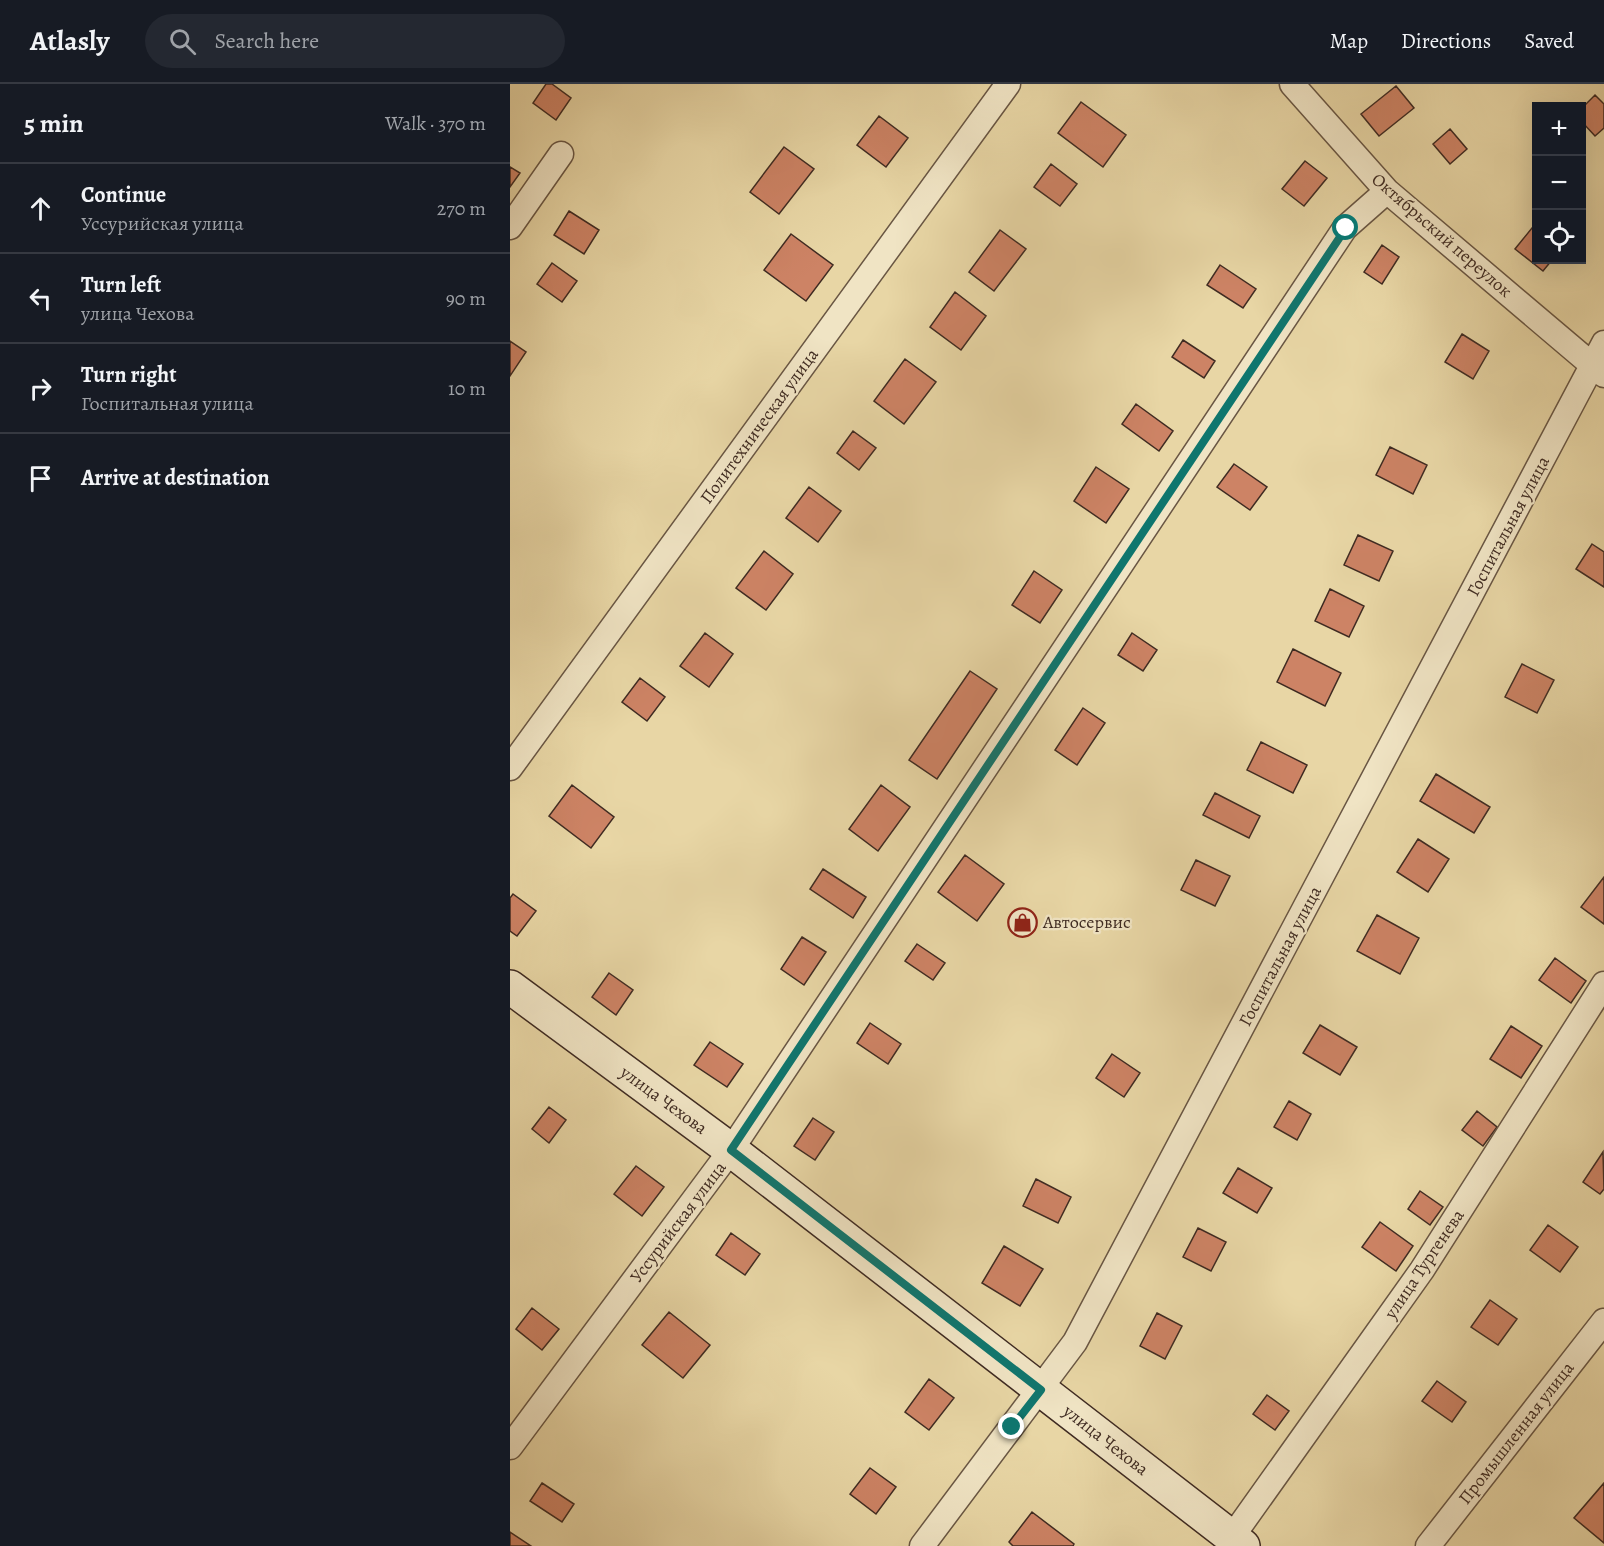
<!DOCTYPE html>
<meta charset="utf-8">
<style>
:root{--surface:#171b24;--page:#242831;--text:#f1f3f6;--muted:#9ea1a6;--line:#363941}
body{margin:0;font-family:Alegreya,serif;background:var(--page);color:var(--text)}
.controls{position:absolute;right:18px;top:18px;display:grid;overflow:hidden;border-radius:0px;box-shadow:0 6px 24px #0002}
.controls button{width:54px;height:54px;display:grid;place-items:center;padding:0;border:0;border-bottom:2px solid var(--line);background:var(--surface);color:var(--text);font:30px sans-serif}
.stop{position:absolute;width:18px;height:18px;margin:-14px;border:4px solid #0f766e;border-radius:50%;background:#fff}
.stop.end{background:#0f766e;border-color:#fff;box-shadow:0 2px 6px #0008}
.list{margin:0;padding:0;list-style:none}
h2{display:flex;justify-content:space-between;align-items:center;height:78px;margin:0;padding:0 24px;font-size:26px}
h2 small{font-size:20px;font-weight:400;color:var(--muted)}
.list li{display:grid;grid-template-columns:39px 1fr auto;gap:18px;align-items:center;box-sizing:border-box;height:90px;padding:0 24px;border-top:2px solid var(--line)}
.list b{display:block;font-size:22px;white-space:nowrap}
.list p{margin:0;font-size:20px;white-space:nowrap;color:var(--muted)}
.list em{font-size:20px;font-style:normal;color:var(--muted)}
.icon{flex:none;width:33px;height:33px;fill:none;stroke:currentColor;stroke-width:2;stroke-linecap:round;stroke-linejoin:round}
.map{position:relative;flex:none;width:1094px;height:1462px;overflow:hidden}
header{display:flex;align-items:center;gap:36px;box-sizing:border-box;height:84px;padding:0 30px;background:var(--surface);border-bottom:2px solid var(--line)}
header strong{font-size:28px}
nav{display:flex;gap:33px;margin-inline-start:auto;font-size:21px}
.search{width:420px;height:54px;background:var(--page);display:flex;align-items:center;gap:15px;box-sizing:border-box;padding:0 21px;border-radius:33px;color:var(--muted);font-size:22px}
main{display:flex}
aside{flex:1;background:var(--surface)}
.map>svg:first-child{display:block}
.building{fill:#cd8365;stroke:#3f2b22;stroke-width:1.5}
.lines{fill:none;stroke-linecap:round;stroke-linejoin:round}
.minor-casing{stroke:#695643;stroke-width:27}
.secondary-casing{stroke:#3f2b22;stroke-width:36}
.minor{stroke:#f0e4c4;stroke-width:24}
.secondary{stroke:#f0e4c4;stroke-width:33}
.route{stroke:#0f766e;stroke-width:8}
.labels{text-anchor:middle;stroke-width:4.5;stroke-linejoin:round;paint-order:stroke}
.street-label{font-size:18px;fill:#3f2b22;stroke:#f0e4c4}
.poi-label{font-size:18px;fill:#3f2b22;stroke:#f0e4c4;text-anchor:start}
</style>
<header>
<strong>Atlasly</strong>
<div class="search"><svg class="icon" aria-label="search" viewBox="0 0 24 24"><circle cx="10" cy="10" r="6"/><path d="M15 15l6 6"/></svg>Search here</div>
<nav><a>Map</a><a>Directions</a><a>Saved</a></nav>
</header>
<main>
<aside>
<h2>5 min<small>Walk · 370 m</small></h2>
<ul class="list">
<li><svg class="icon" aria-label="ahead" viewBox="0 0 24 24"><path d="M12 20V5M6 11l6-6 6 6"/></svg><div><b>Continue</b><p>Уссурийская улица</p></div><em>270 m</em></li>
<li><svg class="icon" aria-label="left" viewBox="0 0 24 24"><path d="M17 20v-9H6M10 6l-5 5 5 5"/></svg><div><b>Turn left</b><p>улица Чехова</p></div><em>90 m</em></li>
<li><svg class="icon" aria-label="right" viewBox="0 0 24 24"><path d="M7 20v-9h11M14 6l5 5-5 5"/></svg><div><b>Turn right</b><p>Госпитальная улица</p></div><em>10 m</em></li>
<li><svg class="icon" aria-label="arrive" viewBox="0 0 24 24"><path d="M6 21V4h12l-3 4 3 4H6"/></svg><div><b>Arrive at destination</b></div></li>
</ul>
</aside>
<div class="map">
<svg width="1094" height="1462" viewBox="0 0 1094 1462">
<rect width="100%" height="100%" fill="#e8d6a5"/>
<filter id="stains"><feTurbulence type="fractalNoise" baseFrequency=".00333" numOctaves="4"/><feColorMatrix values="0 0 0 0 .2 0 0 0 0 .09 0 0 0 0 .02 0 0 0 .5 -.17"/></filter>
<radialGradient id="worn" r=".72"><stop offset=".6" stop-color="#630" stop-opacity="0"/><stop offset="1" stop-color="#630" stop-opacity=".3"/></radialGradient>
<!-- building -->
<path class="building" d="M36,0H42L61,14L46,36L23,19Z
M886,2L904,24L869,52L851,30Z
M1085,11L1094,20V44L1085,52L1072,38V24Z
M571,18L616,51L593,83L548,49Z
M369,32L398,54L376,83L347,61Z
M940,45L957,65L940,80L923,60Z
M274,63L304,85L269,130L240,108Z
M795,77L817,94L794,122L772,105Z
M541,80L567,100L550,122L524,103Z
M0,83L10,89L0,103Z
M59,127L89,146L74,170L44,151Z
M1026,139V176H1042L1033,187L1005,165Z
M490,146L516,165L484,207L459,188Z
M281,150L323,181L296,217L254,186Z
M872,161L889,173L872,200L854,188Z
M42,179L67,197L52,218L27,200Z
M710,181L746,205L733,224L697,201Z
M445,208L476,232L451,266L420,243Z
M952,250L979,267L963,295L935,278Z
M673,256L705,277L694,294L662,273Z
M0,257L16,268L0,292Z
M395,275L426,298L394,340L364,317Z
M626,320L663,347L649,367L612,340Z
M343,347L366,364L349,386L327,369Z
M880,363L917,381L903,410L866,391Z
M724,380L757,403L740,426L707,403Z
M586,383L619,405L596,439L564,417Z
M299,403L331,427L308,458L276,434Z
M848,451L883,467L869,497L834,481Z
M1082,460L1094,468V503L1066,485Z
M254,467L283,490L256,526L226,504Z
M524,487L552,506L530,539L502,521Z
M820,505L854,522L839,553L805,537Z
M195,549L223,570L199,603L170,582Z
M622,549L647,566L633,587L608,571Z
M783,565L831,589L815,622L767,598Z
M1012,580L1044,596L1027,629L995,613Z
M460,587L487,605L427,695L399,676Z
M130,594L155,613L137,637L112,618Z
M573,624L595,639L567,681L545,666Z
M751,658L797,681L783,709L737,686Z
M926,690L980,723L964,749L910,717Z
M62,701L104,733L81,764L39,732Z
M371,701L400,723L368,767L339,745Z
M705,709L750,732L739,754L693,731Z
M908,755L939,775L918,808L887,788Z
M455,771L494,800L467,837L428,808Z
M686,776L720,792L705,822L671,806Z
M313,785L356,813L343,834L300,805Z
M1094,793V840L1071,823Z
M3,810L26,827L7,852L0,847V814Z
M867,831L909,854L890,890L847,867Z
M292,853L316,868L294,901L271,885Z
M407,860L435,879L423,896L395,877Z
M1045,874L1076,897L1061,919L1029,896Z
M99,889L123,906L106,931L82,913Z
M360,939L391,960L378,980L347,959Z
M810,941L847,963L830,991L793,969Z
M1001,942L1032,962L1011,994L980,975Z
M200,958L233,980L217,1003L184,981Z
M602,970L630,989L614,1013L586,994Z
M779,1017L801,1030L787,1056L764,1043Z
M39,1023L56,1036L39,1059L22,1045Z
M967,1027L987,1043L973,1062L952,1046Z
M303,1034L324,1048L305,1076L284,1062Z
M1093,1068L1094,1105L1090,1110L1073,1098Z
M126,1082L154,1103L132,1132L104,1110Z
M728,1084L762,1104L747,1129L713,1109Z
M526,1095L561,1113L548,1139L513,1122Z
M910,1107L933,1123L920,1141L898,1125Z
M870,1138L903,1162L886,1187L852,1163Z
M1038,1141L1068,1163L1050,1188L1020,1166Z
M688,1144L716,1158L701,1187L673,1173Z
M221,1149L250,1170L235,1191L206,1171Z
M494,1162L533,1185L510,1222L472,1199Z
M980,1216L1007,1235L988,1261L961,1243Z
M22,1224L49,1245L32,1266L6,1245Z
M159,1228L200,1261L173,1294L132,1261Z
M647,1229L672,1242L655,1275L630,1262Z
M419,1295L444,1314L419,1346L395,1328Z
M927,1297L956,1318L942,1338L912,1317Z
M757,1311L779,1327L765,1346L743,1330Z
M360,1384L386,1403L366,1430L340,1410Z
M32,1399L64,1420L52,1438L20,1417Z
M1094,1399V1459L1064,1434Z
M522,1428L564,1460L563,1462H503L499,1458Z
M0,1448L21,1462H0Z"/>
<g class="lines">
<defs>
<path id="minor" d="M782,0L877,107L1094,291
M0,143L51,70
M0,684L498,0
M0,1363L221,1066L835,144L877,107
M722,1453L912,1186L1094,900
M412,1462L565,1258L1094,259
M918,1462L1094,1237"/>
<path id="secondary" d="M0,903L221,1066L733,1462"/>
</defs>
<!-- minor casing -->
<use href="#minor" class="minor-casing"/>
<!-- secondary casing -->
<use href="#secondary" class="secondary-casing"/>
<!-- minor -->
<use href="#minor" class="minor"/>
<!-- secondary -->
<use href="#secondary" class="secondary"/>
</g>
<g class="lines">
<!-- route -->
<path class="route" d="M502,1343L531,1306L221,1066L836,144"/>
</g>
<!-- icons -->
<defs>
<symbol id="shop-ring" viewBox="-11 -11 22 22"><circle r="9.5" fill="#f0e4c4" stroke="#8f2418" stroke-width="1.5"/><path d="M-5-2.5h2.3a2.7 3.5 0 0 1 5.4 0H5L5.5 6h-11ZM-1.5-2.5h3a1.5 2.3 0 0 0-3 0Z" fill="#8f2418"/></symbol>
</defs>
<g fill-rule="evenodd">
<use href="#shop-ring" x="496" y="822" width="33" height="33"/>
</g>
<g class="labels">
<!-- street labels -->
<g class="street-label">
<text transform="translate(932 151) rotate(41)" y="6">Октябрьский переулок</text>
<text transform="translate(249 342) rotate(-54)" y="6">Политехническая улица</text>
<text transform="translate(998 442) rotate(-62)" y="6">Госпитальная улица</text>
<text transform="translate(770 872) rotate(-62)" y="6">Госпитальная улица</text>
<text transform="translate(154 1016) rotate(36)" y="6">улица Чехова</text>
<text transform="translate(168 1138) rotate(-53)" y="6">Уссурийская улица</text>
<text transform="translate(914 1180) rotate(-56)" y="6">улица Тургенева</text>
<text transform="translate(1006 1349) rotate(-52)" y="6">Промышленная улица</text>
<text transform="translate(596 1356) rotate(38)" y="6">улица Чехова</text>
</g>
<!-- poi labels -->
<g class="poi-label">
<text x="533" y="844">Автосервис</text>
</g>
</g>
<rect width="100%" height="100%" filter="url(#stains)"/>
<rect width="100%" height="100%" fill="url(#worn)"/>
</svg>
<div class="controls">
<button>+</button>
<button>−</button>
<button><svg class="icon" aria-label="locate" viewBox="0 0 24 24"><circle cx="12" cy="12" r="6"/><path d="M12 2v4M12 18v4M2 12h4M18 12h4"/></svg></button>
</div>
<div class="stop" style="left:836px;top:144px"></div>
<div class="stop end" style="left:502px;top:1343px"></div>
</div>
</main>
